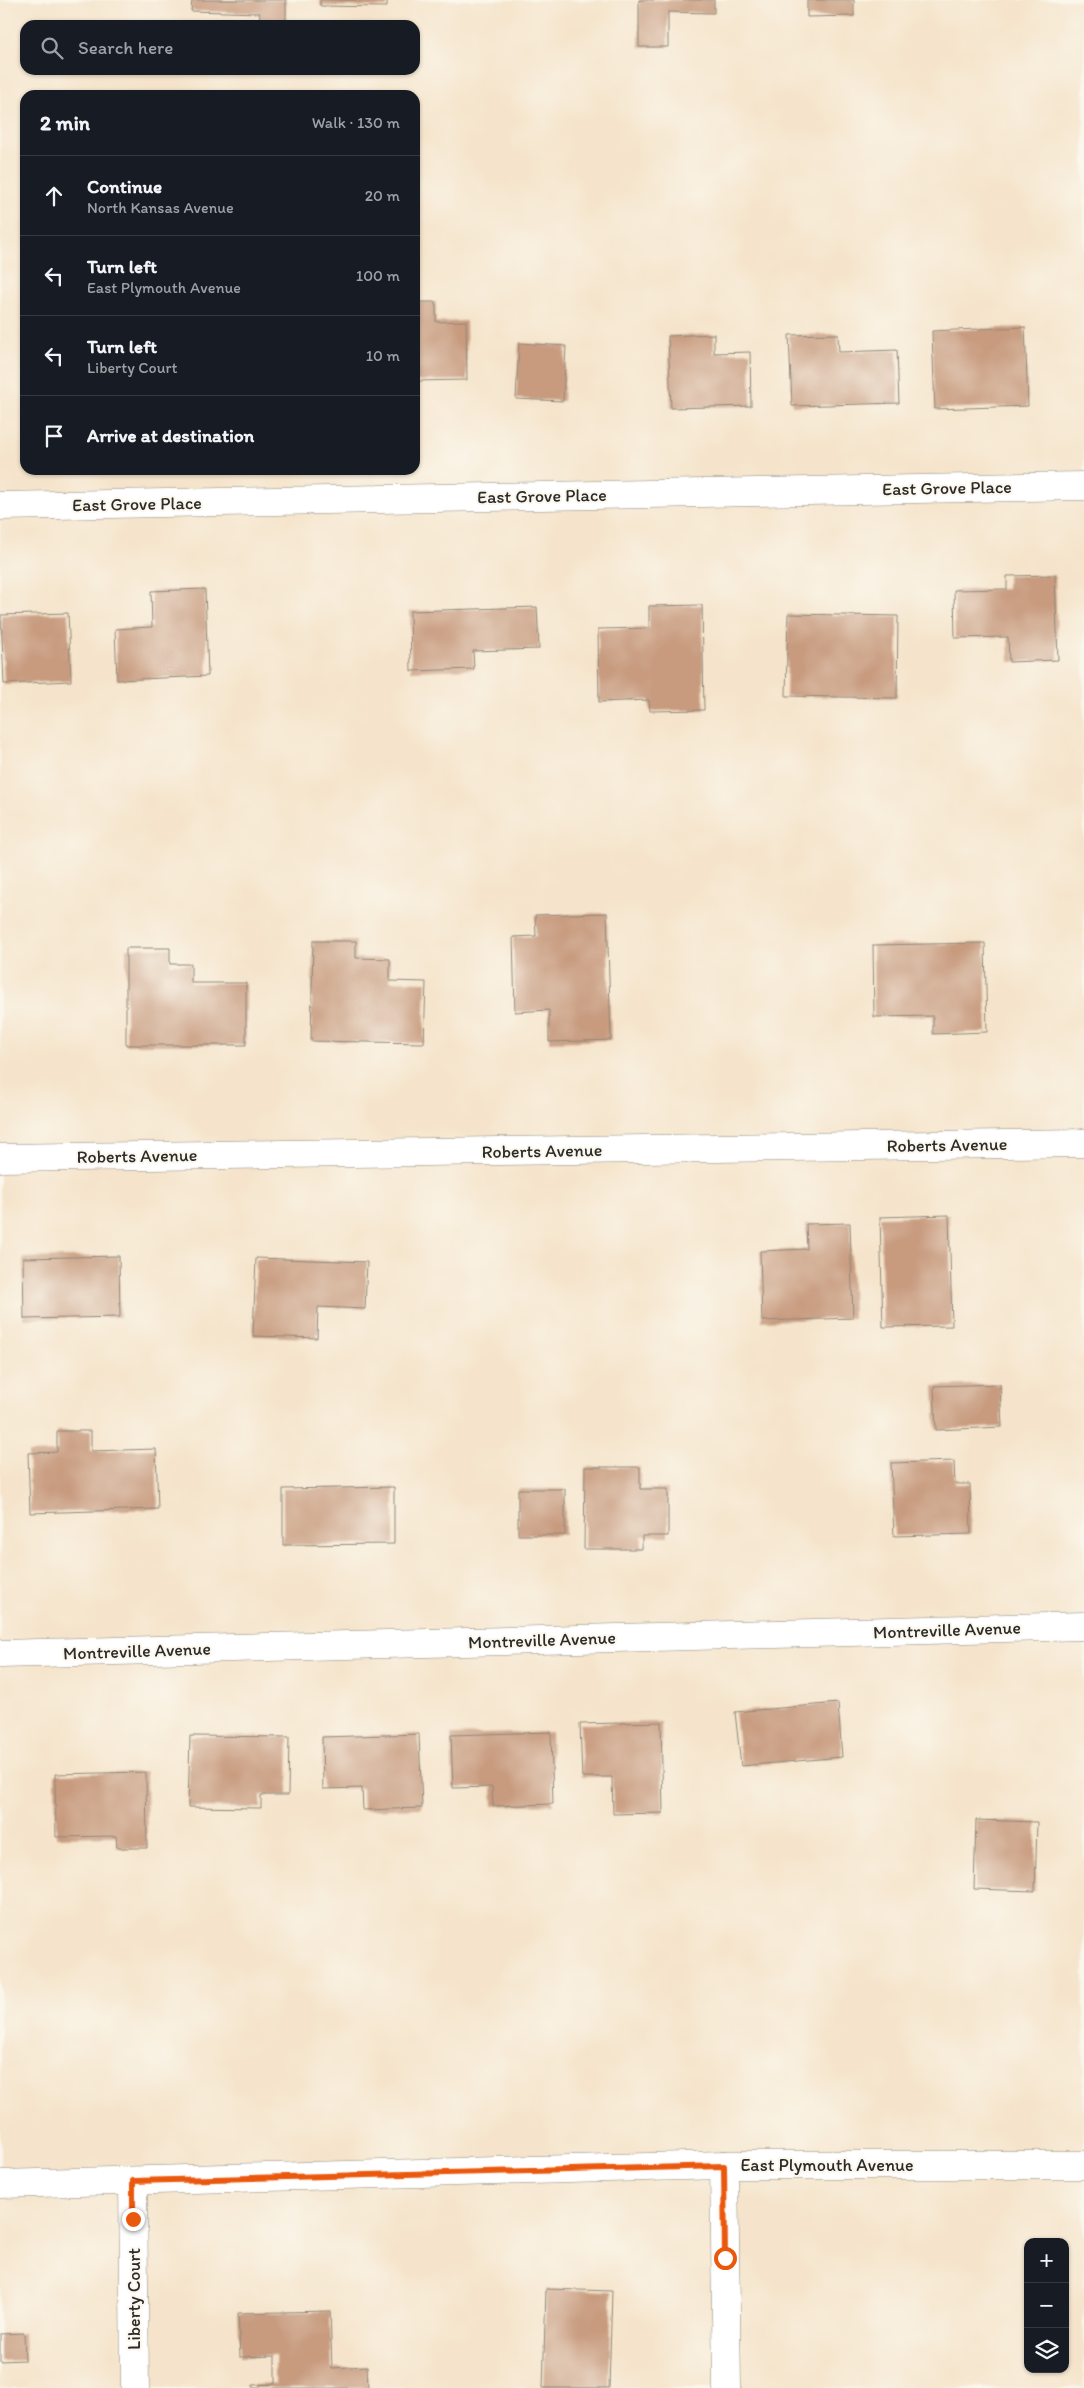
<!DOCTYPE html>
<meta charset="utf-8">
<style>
:root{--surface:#171b24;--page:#20242c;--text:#f1f3f6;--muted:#9ea1a6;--line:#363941}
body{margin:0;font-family:Itim,sans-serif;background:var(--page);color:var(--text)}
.controls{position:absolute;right:15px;bottom:15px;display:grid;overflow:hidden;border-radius:10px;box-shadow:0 1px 4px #0004}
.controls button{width:45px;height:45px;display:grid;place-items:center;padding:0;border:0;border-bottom:1px solid var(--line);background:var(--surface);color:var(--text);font:25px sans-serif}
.stop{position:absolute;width:15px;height:15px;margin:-11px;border:4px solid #ea580c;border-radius:50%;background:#fff}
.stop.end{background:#ea580c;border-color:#fff;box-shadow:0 1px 5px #0008}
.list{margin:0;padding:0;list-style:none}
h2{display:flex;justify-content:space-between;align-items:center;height:65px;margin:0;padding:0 20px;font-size:21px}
h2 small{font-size:16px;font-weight:400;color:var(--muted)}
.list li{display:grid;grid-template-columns:32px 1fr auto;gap:15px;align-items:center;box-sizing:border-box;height:80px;padding:0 20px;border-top:1px solid var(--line)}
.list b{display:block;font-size:19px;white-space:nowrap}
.list p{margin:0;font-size:16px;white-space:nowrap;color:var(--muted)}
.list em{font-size:16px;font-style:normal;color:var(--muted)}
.icon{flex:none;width:28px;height:28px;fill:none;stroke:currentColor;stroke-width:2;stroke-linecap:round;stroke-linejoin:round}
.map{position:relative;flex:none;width:1084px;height:2388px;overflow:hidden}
.search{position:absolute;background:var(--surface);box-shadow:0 1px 4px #0004;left:20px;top:20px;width:400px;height:55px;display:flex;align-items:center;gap:12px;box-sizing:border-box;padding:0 18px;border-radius:15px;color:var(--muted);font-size:19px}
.panel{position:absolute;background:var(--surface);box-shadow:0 1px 4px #0004;left:20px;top:90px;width:400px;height:385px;border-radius:15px}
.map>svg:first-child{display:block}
.building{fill:#c89b7f}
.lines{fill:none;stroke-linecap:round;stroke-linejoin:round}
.minor-casing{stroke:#90887b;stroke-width:29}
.major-casing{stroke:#90887b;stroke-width:29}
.minor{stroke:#fff;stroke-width:28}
.major{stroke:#fff;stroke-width:28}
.route{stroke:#ea580c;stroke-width:6}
.labels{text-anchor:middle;stroke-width:4;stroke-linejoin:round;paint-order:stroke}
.street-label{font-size:18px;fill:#2b2b2b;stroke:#fbf7ec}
</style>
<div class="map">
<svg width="1084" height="2388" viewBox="0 0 1084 2388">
<rect width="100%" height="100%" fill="#fbf7ec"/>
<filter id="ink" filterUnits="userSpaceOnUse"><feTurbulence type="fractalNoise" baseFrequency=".02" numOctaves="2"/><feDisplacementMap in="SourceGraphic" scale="10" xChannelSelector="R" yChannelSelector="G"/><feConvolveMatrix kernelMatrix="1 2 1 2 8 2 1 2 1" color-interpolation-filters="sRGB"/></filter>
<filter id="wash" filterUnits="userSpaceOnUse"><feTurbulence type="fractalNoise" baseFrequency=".0096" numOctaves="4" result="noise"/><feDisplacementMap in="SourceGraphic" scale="20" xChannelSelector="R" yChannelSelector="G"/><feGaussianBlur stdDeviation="1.12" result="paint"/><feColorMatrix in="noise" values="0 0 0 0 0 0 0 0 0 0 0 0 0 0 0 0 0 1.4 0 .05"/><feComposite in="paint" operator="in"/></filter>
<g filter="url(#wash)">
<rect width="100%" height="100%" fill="#f5e4cb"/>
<g id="blocks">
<!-- building -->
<path class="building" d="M192,0H286V25H259L260,13L191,11Z
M320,0H387V7L320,6Z
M639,0H714V13L668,12V47H639Z
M807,0H854V16L807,17Z
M415,302H436V322L466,321L467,380L415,381Z
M1025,327L1028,406L935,409L932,331Z
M714,334V353L750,352L751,406L671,408L668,336Z
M838,334L839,352L897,350L899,403L792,406L789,335Z
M519,343L566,346L563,401L516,399Z
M1055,575L1058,660L1009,662L1008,637L955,638L954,590L1007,589V576Z
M205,589L208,676L117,680L115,629L152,627L151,591Z
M702,605L704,710L650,711L649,700L599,702L598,629L649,628V606Z
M537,607L539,649L473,651L474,669L411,671L410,611Z
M68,613L71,681L4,684L1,615Z
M788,614L898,616L897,698L786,696Z
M607,913L611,1040L549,1042V1010L515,1012L513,937L536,936L535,915Z
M313,941H356V958L390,959V981L426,982L424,1043L311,1041Z
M985,943L987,1032L933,1034V1016L874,1017L873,945Z
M126,948H170V964H191V983H246V1045H126Z
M949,1215L952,1326L883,1327L880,1217Z
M850,1223L853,1318L762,1321L760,1251L807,1249L806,1224Z
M119,1256L120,1317L24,1319L23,1258Z
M256,1258L367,1262L365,1309L318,1307L317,1338L253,1336Z
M1000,1384L1002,1427L936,1430L934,1386Z
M57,1431H91V1451L156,1449L158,1509L30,1513L28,1453L57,1452Z
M954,1461L955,1484H970L971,1534L894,1536L891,1463Z
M585,1467H640V1489H668V1536H642V1549H584Z
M394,1487V1544L283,1545V1489Z
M518,1489H565V1535H518Z
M838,1703L842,1757L741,1766L735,1712Z
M661,1722L663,1813L613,1814L612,1777H582L580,1724Z
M551,1732L553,1804L493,1806L492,1787L453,1788L451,1735Z
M419,1734L422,1808L363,1810L362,1788L323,1789L322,1737Z
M190,1736L289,1737L288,1795H261V1808L188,1807Z
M146,1772L147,1848H117L116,1836L56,1837L55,1774Z
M976,1820L1037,1822L1035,1891L974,1889Z
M546,2289L612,2291L609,2388H543Z
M330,2311L332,2368L367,2366L368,2388H253V2385L275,2384V2356L240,2357L238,2313Z
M24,2333L25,2360L0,2361V2334Z"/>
</g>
</g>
<g filter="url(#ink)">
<use href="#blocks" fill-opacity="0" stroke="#90887b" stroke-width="1"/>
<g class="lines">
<defs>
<path id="minor" d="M0,506L1084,486
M0,1158L1084,1143
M0,1654L1084,1626
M724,2165L727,2388
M133,2181L135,2388"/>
<path id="major" d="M0,2184L724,2165H1084"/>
</defs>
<!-- minor casing -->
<use href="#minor" class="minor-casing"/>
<!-- major casing -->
<use href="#major" class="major-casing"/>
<!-- minor -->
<use href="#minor" class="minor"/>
<!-- major -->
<use href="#major" class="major"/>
</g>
</g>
<g class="lines" filter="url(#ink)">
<!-- route -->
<path class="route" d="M133,2219V2181L724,2166L725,2258"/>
</g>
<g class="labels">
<!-- street labels -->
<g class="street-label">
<text transform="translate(947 488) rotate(-1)" y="6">East Grove Place</text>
<text transform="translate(542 496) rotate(-1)" y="6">East Grove Place</text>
<text transform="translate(137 504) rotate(-1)" y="6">East Grove Place</text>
<text transform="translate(947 1145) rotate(-1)" y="6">Roberts Avenue</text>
<text transform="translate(542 1151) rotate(-1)" y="6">Roberts Avenue</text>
<text transform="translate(137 1156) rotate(-1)" y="6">Roberts Avenue</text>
<text transform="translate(947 1630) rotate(-2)" y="6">Montreville Avenue</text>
<text transform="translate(542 1640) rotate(-2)" y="6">Montreville Avenue</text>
<text transform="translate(137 1651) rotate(-2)" y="6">Montreville Avenue</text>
<text x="827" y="2171">East Plymouth Avenue</text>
<text transform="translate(134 2299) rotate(-90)" y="6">Liberty Court</text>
</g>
</g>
</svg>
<div class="controls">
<button>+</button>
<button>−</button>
<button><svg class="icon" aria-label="layers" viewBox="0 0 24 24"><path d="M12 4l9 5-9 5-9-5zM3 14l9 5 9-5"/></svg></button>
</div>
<div class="stop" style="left:725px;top:2258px"></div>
<div class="stop end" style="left:133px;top:2219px"></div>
<div class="search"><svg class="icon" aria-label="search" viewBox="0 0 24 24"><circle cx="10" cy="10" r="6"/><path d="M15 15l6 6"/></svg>Search here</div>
<section class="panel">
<h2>2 min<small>Walk · 130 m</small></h2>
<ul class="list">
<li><svg class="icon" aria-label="ahead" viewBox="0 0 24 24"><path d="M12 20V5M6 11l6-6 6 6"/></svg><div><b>Continue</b><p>North Kansas Avenue</p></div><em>20 m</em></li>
<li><svg class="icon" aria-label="left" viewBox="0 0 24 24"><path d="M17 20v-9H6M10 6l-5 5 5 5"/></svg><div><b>Turn left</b><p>East Plymouth Avenue</p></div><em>100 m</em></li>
<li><svg class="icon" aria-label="left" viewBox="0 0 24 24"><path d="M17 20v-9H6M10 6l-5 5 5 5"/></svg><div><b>Turn left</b><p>Liberty Court</p></div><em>10 m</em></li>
<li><svg class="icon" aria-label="arrive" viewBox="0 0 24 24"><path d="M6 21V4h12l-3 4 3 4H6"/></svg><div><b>Arrive at destination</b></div></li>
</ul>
</section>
</div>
